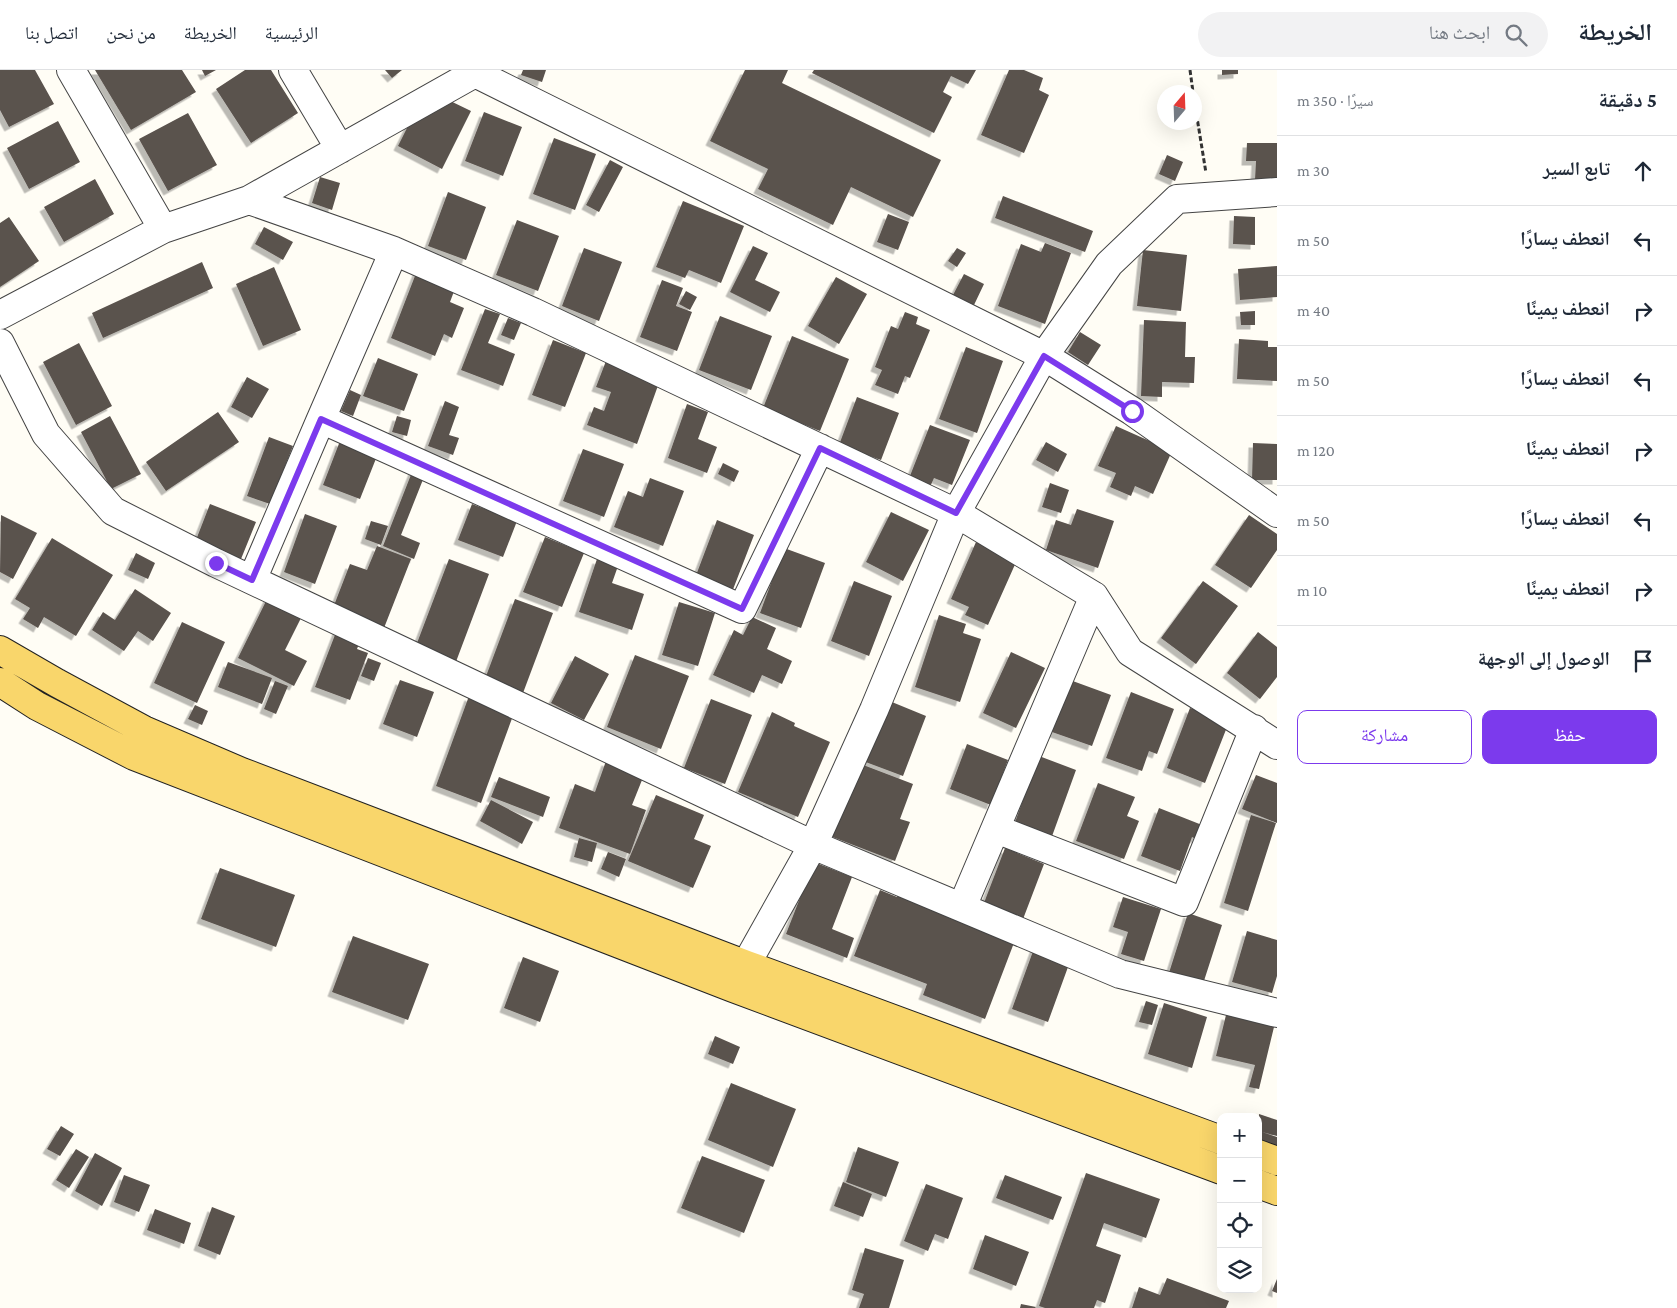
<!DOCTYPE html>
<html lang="ar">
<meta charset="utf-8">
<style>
:root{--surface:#fff;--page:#f2f2f3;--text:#1f2937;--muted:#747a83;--line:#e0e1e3;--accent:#7c3aed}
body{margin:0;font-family:"Crimson Pro","Noto Naskh Arabic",serif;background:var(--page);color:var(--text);direction:rtl}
.controls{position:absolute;right:15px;bottom:15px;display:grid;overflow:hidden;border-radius:10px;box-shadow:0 5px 20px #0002}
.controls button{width:45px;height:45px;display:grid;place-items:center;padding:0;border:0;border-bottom:1px solid var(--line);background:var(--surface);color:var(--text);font:25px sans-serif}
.compass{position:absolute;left:1157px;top:15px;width:45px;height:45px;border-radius:50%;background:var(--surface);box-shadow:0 5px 20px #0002;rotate:19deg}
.stop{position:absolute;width:15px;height:15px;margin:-11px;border:4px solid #7c3aed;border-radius:50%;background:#fff}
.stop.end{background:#7c3aed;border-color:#fff;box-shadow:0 1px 5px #0008}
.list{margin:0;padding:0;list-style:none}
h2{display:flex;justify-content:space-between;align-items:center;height:65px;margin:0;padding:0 20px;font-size:21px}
h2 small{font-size:16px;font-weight:400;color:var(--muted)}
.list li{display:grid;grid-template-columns:32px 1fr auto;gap:15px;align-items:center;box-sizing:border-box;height:70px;padding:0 20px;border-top:1px solid var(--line)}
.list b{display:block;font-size:19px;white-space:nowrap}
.list em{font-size:16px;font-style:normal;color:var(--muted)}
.actions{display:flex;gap:10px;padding:15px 20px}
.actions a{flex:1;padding:11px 0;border:1px solid var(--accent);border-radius:10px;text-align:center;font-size:18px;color:var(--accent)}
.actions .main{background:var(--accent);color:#fff}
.icon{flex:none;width:28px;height:28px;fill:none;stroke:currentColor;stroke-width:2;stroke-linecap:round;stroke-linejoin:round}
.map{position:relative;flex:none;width:1277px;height:1238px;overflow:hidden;direction:ltr}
header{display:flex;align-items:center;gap:30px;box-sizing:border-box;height:70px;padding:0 25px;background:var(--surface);border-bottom:1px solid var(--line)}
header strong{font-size:24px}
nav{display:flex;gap:28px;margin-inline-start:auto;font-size:18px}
.search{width:350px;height:45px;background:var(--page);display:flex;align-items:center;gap:12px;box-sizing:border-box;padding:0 18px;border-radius:28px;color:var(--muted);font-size:19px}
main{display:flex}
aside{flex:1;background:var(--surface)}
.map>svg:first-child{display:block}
.building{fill:#5a524d;filter:url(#shadow)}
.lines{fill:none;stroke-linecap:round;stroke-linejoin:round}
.minor-casing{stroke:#444;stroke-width:30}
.primary-casing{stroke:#222;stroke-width:30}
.path{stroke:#333;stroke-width:3;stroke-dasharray:5 2.5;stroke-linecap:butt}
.minor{stroke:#fff;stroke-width:28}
.primary{stroke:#f9d66b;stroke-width:28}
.route{stroke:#7c3aed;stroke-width:6}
</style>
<header>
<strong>الخريطة</strong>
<div class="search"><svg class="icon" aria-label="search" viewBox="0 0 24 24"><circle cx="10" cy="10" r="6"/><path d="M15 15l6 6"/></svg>ابحث هنا</div>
<nav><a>الرئيسية</a><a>الخريطة</a><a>من نحن</a><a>اتصل بنا</a></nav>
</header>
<main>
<aside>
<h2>5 دقيقة<small>سيرًا · 350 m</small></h2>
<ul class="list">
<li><svg class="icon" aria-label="ahead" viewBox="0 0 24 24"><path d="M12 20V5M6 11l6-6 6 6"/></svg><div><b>تابع السير</b></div><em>30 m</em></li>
<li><svg class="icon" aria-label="left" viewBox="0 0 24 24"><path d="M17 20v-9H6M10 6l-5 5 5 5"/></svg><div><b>انعطف يسارًا</b></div><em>50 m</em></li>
<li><svg class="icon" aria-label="right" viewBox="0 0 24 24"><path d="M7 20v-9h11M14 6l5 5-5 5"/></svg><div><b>انعطف يمينًا</b></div><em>40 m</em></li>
<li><svg class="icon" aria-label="left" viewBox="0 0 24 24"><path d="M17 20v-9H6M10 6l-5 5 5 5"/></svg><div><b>انعطف يسارًا</b></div><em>50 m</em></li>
<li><svg class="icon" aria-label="right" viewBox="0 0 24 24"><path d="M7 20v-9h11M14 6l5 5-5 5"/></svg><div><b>انعطف يمينًا</b></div><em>120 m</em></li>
<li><svg class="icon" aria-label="left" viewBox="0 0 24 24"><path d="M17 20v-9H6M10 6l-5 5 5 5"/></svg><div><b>انعطف يسارًا</b></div><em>50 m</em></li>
<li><svg class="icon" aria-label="right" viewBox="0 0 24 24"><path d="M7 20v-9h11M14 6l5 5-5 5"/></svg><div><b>انعطف يمينًا</b></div><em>10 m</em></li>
<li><svg class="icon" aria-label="arrive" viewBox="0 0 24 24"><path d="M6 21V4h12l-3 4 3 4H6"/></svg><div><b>الوصول إلى الوجهة</b></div></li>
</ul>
<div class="actions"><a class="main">حفظ</a><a>مشاركة</a></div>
</aside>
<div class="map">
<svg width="1277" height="1238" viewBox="0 0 1277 1238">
<defs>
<filter id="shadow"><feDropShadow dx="-4.5" dy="4.5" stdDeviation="0" flood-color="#0004"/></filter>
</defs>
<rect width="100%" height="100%" fill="#fffdf5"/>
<!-- building -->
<path class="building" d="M0,0H35L54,34L9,57L0,40Z
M95,0H182L196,22L131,60Z
M202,0H216L205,6Z
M245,0H271L298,43L251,73L216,19Z
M385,0H402L392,8Z
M523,0H546L542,12L521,5Z
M745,0H788L782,13L941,90L913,147L851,117L833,155L758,119L768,99L710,71Z
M814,0H976L968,14L951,6L943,22L952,27L934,63L812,3Z
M1009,0H1024L1043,8L1039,20L1049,25L1024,83L981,65Z
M1222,0H1238V4L1222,5Z
M440,26L471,41L442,99L398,76L420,32Z
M484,42L522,57L503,106L465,91Z
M188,43L217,95L168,121L139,69Z
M58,51L80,92L29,119L7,78Z
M554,68L596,84L575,140L533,124Z
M1247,73H1277V111L1255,110L1256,91H1246Z
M1167,85L1183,92L1175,111L1159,104Z
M610,90L623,97L599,142L586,135Z
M320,107L340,113L332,140L312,133Z
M95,109L114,144L64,172L44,137Z
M448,122L486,137L466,190L428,176Z
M1003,126L1093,161L1085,182L995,148Z
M683,131L744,156L721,213L689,200L685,208L656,197Z
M888,144L909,152L898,180L877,172Z
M1234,146L1255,147V175L1233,174Z
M9,147L39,191L0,217V153Z
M517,150L559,166L538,221L496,205Z
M264,157L293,172L283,190L255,174Z
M1045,173L1071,183L1045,254L998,236L1021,174L1041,182Z
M753,176L768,183L755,210L780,222L770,242L730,222Z
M584,178L622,192L599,251L562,236Z
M957,178L966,183L957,197L948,191Z
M1143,180L1187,185L1181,241L1137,236Z
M202,192L213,218L103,268L92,243Z
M420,193L459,208L450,232L464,238L452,268L444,264L435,286L391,268Z
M1277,196V227L1240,230L1238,199Z
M274,197L301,260L263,276L236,214Z
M964,204L984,214L974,235L953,225Z
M836,207L867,224L839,274L808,256Z
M662,210L683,218L676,236L692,242L677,281L640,267Z
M686,221L697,227L690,240L679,234Z
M485,239L500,244L488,273L515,284L503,316L461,300Z
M1255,241V255H1241L1240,242Z
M905,242L918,247L916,254L930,260L910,308L905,306L898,324L875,315L882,300L875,297L891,256L898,259Z
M720,246L772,266L751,320L699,300Z
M508,248L521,253L514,270L501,265Z
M1144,250L1186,252L1185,287H1195L1194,313L1162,312V327L1141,326Z
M1080,262L1101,275L1088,295L1068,282Z
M792,266L849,289L820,361L763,338Z
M1239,269L1268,271V277H1277V311L1237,309Z
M553,270L586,283L565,337L532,325Z
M79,273L112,336L76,355L43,292Z
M966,277L1003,291L977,363L939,349Z
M378,288L418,304L404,341L363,326Z
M606,291L660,310L637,374L587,355L594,337L604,341L611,322L596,317Z
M247,307L269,319L252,348L231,337Z
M350,320L361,325L353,346L341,341Z
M857,327L899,343L881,390L839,375Z
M445,331L459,337L449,365L459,368L453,385L428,376Z
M687,334L708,342L698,369L717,377L707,403L668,388Z
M218,342L239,372L166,421L146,392Z
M110,346L141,404L111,419L81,362Z
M397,346L411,350L407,366L392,362Z
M930,355L970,370L952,415L934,408L929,419L908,411Z
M1116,356L1172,381L1153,424L1135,416L1131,426L1110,417L1116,403L1098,396Z
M269,367L293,376L270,434L247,426Z
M340,371L377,386L360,429L323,415Z
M1046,372L1067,384L1058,402L1036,390Z
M1253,373L1277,374V410H1252Z
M583,379L624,394L604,447L563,431Z
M723,393L739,401L734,412L718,404Z
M414,397L426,402L401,465L420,473L414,489L383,476Z
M650,408L684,421L663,476L614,457L628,421L643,427Z
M1050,413L1069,420L1061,443L1042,437Z
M210,434L256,452L241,489L196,470Z
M472,434L517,451L503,487L458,470Z
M1077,439L1114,451L1098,498L1046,480L1056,450L1071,455Z
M891,442L929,460L903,511L866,492Z
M305,444L337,456L315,514L284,502Z
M1,445L37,463L13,509L0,502Z
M1249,445L1277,464V480L1251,518L1215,495Z
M717,450L754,465L732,522L695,508Z
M371,451L388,456L381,475L365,469Z
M545,467L584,483L562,537L523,522Z
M52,468L113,505L76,566L44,547L38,558L23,549L30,538L15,529Z
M976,472L1017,490L988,555L965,545L969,537L951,529Z
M377,476L411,489L384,558L333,538L350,494L367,500Z
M784,478L825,493L801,558L760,543Z
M136,483L155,493L148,509L128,500Z
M449,489L489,504L454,597L414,581Z
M597,489L618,496L612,513L644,524L632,560L579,542Z
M854,511L892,526L869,586L831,571Z
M1203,511L1238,536L1196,594L1161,568Z
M135,519L171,543L153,571L138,561L124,581L92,560L103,542L115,550Z
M269,525L304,542L285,580L307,591L294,616L238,588Z
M515,529L553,543L523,623L485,609Z
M679,532L715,543L698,596L662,585Z
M939,545L966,554L963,563L981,569L960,632L915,617Z
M752,547L776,558L767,579L792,591L782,614L762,605L754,623L713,605L734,560L743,565Z
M182,552L225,572L197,633L154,613Z
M338,557L362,566L357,579L368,583L350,630L315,617Z
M1258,562L1277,577V607L1260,629L1227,603Z
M1011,582L1045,598L1016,658L983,643Z
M635,585L689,606L661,679L607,657Z
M575,586L609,604L584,650L551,633Z
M368,588L381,593L374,611L361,606Z
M228,592L272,608L262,634L218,617Z
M400,610L434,622L417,667L383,654Z
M1070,610L1111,625L1092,676L1052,662Z
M275,611L288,616L276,644L264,639Z
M1131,622L1174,639L1157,684L1149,681L1142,701L1106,688Z
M469,626L514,643L481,733L436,716Z
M711,629L752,645L725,714L684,698Z
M887,630L926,646L903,706L863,691Z
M195,635L208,641L202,655L188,649Z
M1190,638L1229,652L1205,713L1167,698Z
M772,642L795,653L794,656L830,672L798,747L738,722Z
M967,674L1008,690L991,735L950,719Z
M1039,686L1076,700L1051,769L1014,755Z
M606,691L644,705L632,735L646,740L630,784L559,758L575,714L595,722Z
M858,693L913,714L900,749L910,752L895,791L830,766Z
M1256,705L1277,713V753L1242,739Z
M499,707L550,727L543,747L491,727Z
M1098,713L1135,727L1127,746L1139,751L1124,789L1076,771Z
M656,725L704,745L694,769L711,776L693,818L628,791Z
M491,730L533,752L522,774L480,751Z
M1159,738L1202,755L1196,769L1192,767L1180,801L1141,786Z
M1251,745L1276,753L1248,841L1224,833Z
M579,768L597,773L592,792L574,787Z
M1005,778L1044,794L985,949L923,925L927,914L854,886L880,820L897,827L898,825L979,846Z
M608,782L626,789L619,807L601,799Z
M814,792L852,807L832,859L854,868L847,888L786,864Z
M220,798L295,825L276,877L201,849Z
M1123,827L1161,839L1144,891L1121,884L1128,862L1113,857Z
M1188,843L1222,855L1202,917L1168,906Z
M1247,861L1277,870V906L1272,923L1232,912Z
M353,866L429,894L408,950L332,922Z
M1036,873L1072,886L1048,952L1012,939Z
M523,887L559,901L540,952L504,938Z
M1146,931L1158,935L1152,955L1139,952Z
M1164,933L1207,947L1192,998L1148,984Z
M1226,945L1274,957L1259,1019L1249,1017L1255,995L1216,986Z
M715,966L740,977L733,994L708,984Z
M731,1013L796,1039L773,1097L708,1070Z
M1259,1044L1277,1050V1066L1262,1062L1277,1067V1083L1258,1076Z
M61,1056L74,1064L60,1086L47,1079Z
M858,1077L899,1092L886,1127L846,1112Z
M76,1079L89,1087L69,1118L56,1110Z
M95,1083L122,1098L102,1136L75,1121Z
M702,1086L765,1110L744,1163L681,1138Z
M1086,1103L1160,1129L1146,1168L1104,1153L1096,1176L1121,1185L1105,1233L1097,1230L1094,1238H1045L1039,1236Z
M124,1105L150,1115L139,1142L114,1132Z
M1005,1105L1062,1127L1053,1150L996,1128Z
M843,1112L872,1124L863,1147L834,1136Z
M926,1114L963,1128L948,1169L935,1164L928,1181L904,1171Z
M212,1137L235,1146L220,1185L198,1176Z
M155,1139L191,1153L184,1174L147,1160Z
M985,1165L1029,1182L1016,1216L973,1199Z
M865,1178L904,1190L889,1238H859L864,1224L852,1220Z
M1167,1208L1229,1231L1226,1238H1132L1139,1217L1160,1225Z
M1277,1209V1223L1272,1221Z
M1021,1234L1036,1237L1035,1238H1020Z"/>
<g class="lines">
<defs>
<path id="minor" d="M71,0L163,159
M293,0L340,79
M249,130L475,3L1044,286L1132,341L1277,443
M0,245L163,159L249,130L394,181L533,242L956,443L1094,526L1130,582L1277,675
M0,273L46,364L113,441L216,493L813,775L1120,904L1277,943
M321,349L394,181
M252,510L321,349L742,539L820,378
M996,759L1184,832L1254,659
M962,837L1094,526
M735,914L813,775L874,640L956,443L1044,286L1109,194L1177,129L1277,122"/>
<path id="primary" d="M0,580L57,613L144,660L242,702L747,895L1221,1070
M0,612L37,636L134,686L733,918L1221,1100
M1258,1084L1277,1091
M1258,1114L1277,1121"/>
</defs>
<!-- minor casing -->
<use href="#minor" class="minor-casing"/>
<!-- primary casing -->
<use href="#primary" class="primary-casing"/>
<!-- path -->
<path class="path" d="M1190,0L1193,22
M1194,29L1206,103"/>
<!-- minor -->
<use href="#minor" class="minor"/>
<!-- primary -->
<use href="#primary" class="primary"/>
</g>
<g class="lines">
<!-- route -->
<path class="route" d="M216,493L252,510L321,349L742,539L820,378L956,443L1044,286L1132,341"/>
</g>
</svg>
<div class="controls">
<button>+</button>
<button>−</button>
<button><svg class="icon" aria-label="locate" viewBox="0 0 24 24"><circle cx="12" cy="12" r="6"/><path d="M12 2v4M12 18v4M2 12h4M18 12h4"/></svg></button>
<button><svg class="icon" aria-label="layers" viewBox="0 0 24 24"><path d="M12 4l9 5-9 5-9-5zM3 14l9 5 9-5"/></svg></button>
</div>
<svg class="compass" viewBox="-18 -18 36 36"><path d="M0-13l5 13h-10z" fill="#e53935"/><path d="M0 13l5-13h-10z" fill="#747a83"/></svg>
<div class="stop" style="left:1132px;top:341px"></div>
<div class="stop end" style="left:216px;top:493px"></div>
</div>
</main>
